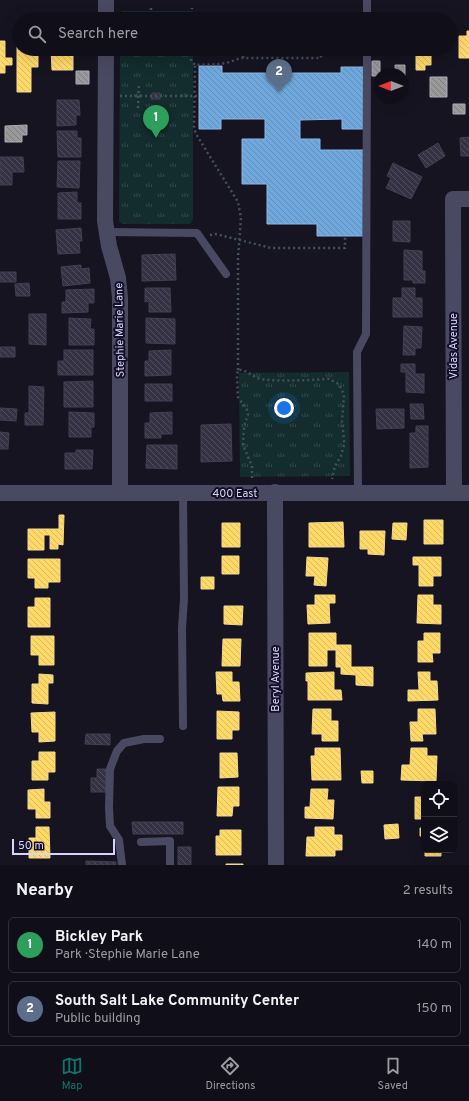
<!DOCTYPE html>
<meta charset="utf-8">
<style>
:root{--surface:#100f19;--page:#1e1d26;--text:#f1f3f6;--muted:#9c9ca2;--line:#302f38;--accent:#0f766e}
body{margin:0;font-family:Overpass,sans-serif;background:var(--page);color:var(--text)}
.controls{position:absolute;right:12px;bottom:12px;display:grid;overflow:hidden;border-radius:6px;box-shadow:0 4px 16px #0002}
.controls button{width:36px;height:36px;display:grid;place-items:center;padding:0;border:0;border-bottom:1px solid var(--line);background:var(--surface);color:var(--text);font:20px sans-serif}
.compass{position:absolute;left:373px;top:68px;width:36px;height:36px;border-radius:50%;background:var(--surface);box-shadow:0 4px 16px #0002;rotate:270deg}
.scale{position:absolute;left:12px;bottom:10px;width:103px;box-sizing:border-box;padding-left:4px;border:2px solid #d9d4ff;border-top:0;font-size:11px;line-height:14px;white-space:nowrap;color:#d9d4ff;-webkit-text-stroke:3px #130f26;paint-order:stroke}
.you{position:absolute;left:284px;top:408px;width:14px;height:14px;margin:-10px;border:3px solid #fff;border-radius:50%;background:#1a73e8;box-shadow:0 0 0 6px #1a73e833}
.badge{display:grid;place-items:center;width:26px;height:26px;border-radius:50%;background:var(--accent);color:#fff;font-size:13px;font-weight:700}
.pin{position:absolute;translate:-50% -33px;filter:drop-shadow(0 1px 2px #0008)}
.pin::after{content:'';position:absolute;top:21px;width:14px;height:12px;background:inherit;clip-path:polygon(0 0,100% 0,50% 100%)}
.list{margin:0;padding:0;list-style:none}
h2{display:flex;justify-content:space-between;align-items:center;height:52px;margin:0;padding:0 16px;font-size:17px}
h2 small{font-size:13px;font-weight:400;color:var(--muted)}
.list li{display:grid;grid-template-columns:26px 1fr auto;gap:12px;align-items:center;box-sizing:border-box;height:56px;margin:0 8px 8px;padding:0 8px;border:1px solid var(--line);border-radius:6px}
.list b{display:block;font-size:15px;white-space:nowrap}
.list p{margin:0;font-size:13px;white-space:nowrap;color:var(--muted)}
.list em{font-size:13px;font-style:normal;color:var(--muted)}
.icon{flex:none;width:22px;height:22px;fill:none;stroke:currentColor;stroke-width:2;stroke-linecap:round;stroke-linejoin:round}
.map{position:relative;flex:none;width:469px;height:865px;overflow:hidden}
.search{position:absolute;background:var(--surface);box-shadow:0 4px 16px #0002;left:12px;right:12px;top:12px;height:44px;display:flex;align-items:center;gap:10px;box-sizing:border-box;padding:0 14px;border-radius:22px;color:var(--muted);font-size:15px}
.sheet{height:180px;background:var(--surface)}
nav{display:flex;justify-content:space-around;align-items:center;box-sizing:border-box;height:56px;border-top:1px solid var(--line);background:var(--surface);font-size:11px;color:var(--muted)}
nav a{display:grid;justify-items:center;gap:2px}
nav .on{color:var(--accent)}
.map>svg:first-child{display:block}
.park{fill:url(#park-tufts)}
.homes{fill:url(#homes-back-hatch);stroke:#f4d894}
.schools{fill:url(#schools-back-hatch);stroke:#8fb5e6}
.industry{fill:url(#industry-back-hatch);stroke:#acabb8}
.building{fill:url(#building-back-hatch);stroke:#433f54}
.lines{fill:none;stroke-linecap:round;stroke-linejoin:round}
.path{stroke:#44505f;stroke-width:2.5;stroke-dasharray:2 3;stroke-linecap:butt}
.service{stroke:#4a4962;stroke-width:8}
.minor{stroke:#4a4962;stroke-width:16}
.labels{text-anchor:middle;stroke-width:4;stroke-linejoin:round;paint-order:stroke}
.street-label{font-size:11px;fill:#d9d4ff;stroke:#130f26}
</style>
<div class="map">
<svg width="469" height="865" viewBox="0 0 469 865">
<defs>
<pattern id="park-tufts" width="24" height="20" patternUnits="userSpaceOnUse"><rect width="24" height="20" fill="#132c2d"/><path d="M3 7l-1-3M5 7V3M7 7l1-3M15 17l-1-3M17 17v-4M19 17l1-3" fill="none" stroke="#354a4c"/></pattern>
<pattern id="homes-back-hatch" width="6" height="6" patternUnits="userSpaceOnUse"><rect width="6" height="6" fill="#ffd966"/><path d="M-1 5l2 2M0 0l6 6M5-1l2 2" fill="none" stroke="#d9ba61"/></pattern>
<pattern id="schools-back-hatch" width="6" height="6" patternUnits="userSpaceOnUse"><rect width="6" height="6" fill="#6fa8dc"/><path d="M-1 5l2 2M0 0l6 6M5-1l2 2" fill="none" stroke="#648eb8"/></pattern>
<pattern id="industry-back-hatch" width="6" height="6" patternUnits="userSpaceOnUse"><rect width="6" height="6" fill="#999"/><path d="M-1 5l2 2M0 0l6 6M5-1l2 2" fill="none" stroke="#7f7e82"/></pattern>
<pattern id="building-back-hatch" width="6" height="6" patternUnits="userSpaceOnUse"><rect width="6" height="6" fill="#343243"/><path d="M-1 5l2 2M0 0l6 6M5-1l2 2" fill="none" stroke="#514f5f"/></pattern>
</defs>
<rect width="100%" height="100%" fill="#161421"/>
<!-- park -->
<path class="park" d="M122,11H193V19H120V14Z
M120,49H193V219L190,224H122L119,221Z
M349,372L350,476L240,477L239,373Z"/>
<!-- homes -->
<path class="homes" d="M467,31H469V58H459V36H467Z
M17,37H19V49H38V67H31V92H17Z
M0,41H5V58H12V65H5V73H0Z
M51,49H73V70H52Z
M376,49H396V52H376Z
M416,49H436V54H431V65H425V70H416Z
M59,515H64L63,545L58,544V549H50V535H44V550H28V529H59Z
M424,520H443V544H424Z
M343,522L344,547H309V523Z
M222,523H240V547H222Z
M393,523H407L406,540L392,539Z
M360,531H385L384,555L368,554V549H360Z
M222,556H239V574H222Z
M307,557L328,558L326,586L314,585L315,576H306Z
M413,557H441V576H433V586H419V565H413Z
M28,559H60V582H48V588H35V578H28Z
M201,577H214V589H201Z
M315,595H335V603H329L330,623L308,624L307,605H315Z
M418,595H433V605H441V624L417,623Z
M35,598H50V627H28V607H35Z
M224,606H243L242,625L224,624Z
M309,633H336V650H327V666H309Z
M424,633H440V653H432L433,662H418V641H424Z
M31,636H54V665H39V655H31Z
M223,639H241L240,666H222Z
M336,645H351V667H373V686L356,685V675L341,674V667H336Z
M216,672H232V682H239L240,701H223L222,694H217Z
M334,672V690H341L342,700H308V681H306V673Z
M418,672H430V681H437L438,700L408,701V690H419Z
M39,674L53,675V683H48V704L32,703V684H39Z
M313,709H331V721H338V741H322V734H312Z
M418,709H435L436,734H422L423,741H411L410,722H418Z
M217,711L239,712V730H232V739H217Z
M55,712V741L39,742V732H32L31,713Z
M315,748H340L341,780H312L311,756H315Z
M411,748H427V756H437L436,781L401,780L402,765H410Z
M39,752H55V772H48V780H32V761H39Z
M220,753H237L238,777L220,778Z
M361,771H373V783H362Z
M218,787H239V806H233L232,816H217Z
M44,789V802H50V818H36V809H28V790Z
M311,789H328L327,800H334L333,819L305,818V807H310Z
M422,790H424V819H415V797H422Z
M398,824L399,838L385,839L384,825Z
M36,827H49L50,858H29V838H36Z
M315,827H334V835H342V850H335V856H306L307,837H315Z
M420,828H424V836H420Z
M220,830H241V855H216V836H220Z
M425,850H441V856H425Z
M226,864H243V865H226Z"/>
<!-- schools -->
<path class="schools" d="M275,65H288V73H341V67H364V129H342V119L300,120V139H320V150H364L365,236H317V224H267V184H242V139H265V119H221V129H199V66H222V73H275Z"/>
<!-- industry -->
<path class="industry" d="M372,61H380V74H379V76H372Z
M395,65H405V81H403V74H395Z
M76,71H89V84H76Z
M430,77H447V97H430Z
M453,104H465V114H453Z
M27,125V135H22V142H5V126Z"/>
<!-- building -->
<path class="building" d="M152,93H160V99H151Z
M57,100H79L80,115H76V125L57,126Z
M57,131H77V138H81V157H58Z
M469,137V156H461L460,138Z
M438,143L445,156L426,168L418,155Z
M0,157H23L24,172H12V185H0Z
M58,161H80L79,188L57,187Z
M393,163L422,177L411,199L386,188L391,178L387,176Z
M77,192V203H81V219H58V193Z
M393,221H410V242L393,241Z
M81,228L82,241H79L80,253L58,254L56,230Z
M404,250L422,251V271H425V283H413V280H404Z
M175,254L176,280L142,281V255Z
M81,265V269L89,268L90,283L63,286L61,267Z
M0,272H16V282H0Z
M29,283L30,296H16L15,284Z
M145,288H170L171,312H149V301L145,302Z
M402,288H415V298H422V317H393V298H402Z
M94,289V303H88V312L62,313V302H66V290Z
M29,314H46V345L29,344Z
M69,318L91,319L90,329H94V345H69Z
M146,318L175,319V344L146,343Z
M404,326L422,327L421,348H415V355H403Z
M0,347H15V357H0Z
M64,350H93V375H58V361H64Z
M171,350V375L145,376V361H149V351Z
M401,364H415V374H424V393L406,392V372H401Z
M93,381V407H64V382Z
M145,384H172V401H145Z
M29,386L44,387L43,425H25V413H29Z
M410,404H423L424,419H411Z
M0,408L17,409L16,421L0,420Z
M376,409H404V428L377,429Z
M69,412L94,413V427H91V437H69Z
M172,412V434H161V438H145V423H150V413Z
M231,424L232,461L201,462V425Z
M416,426H428V467L410,468V433H416Z
M0,432L9,433L8,449H0Z
M147,445H177V469L146,468Z
M76,450H93L92,469H65V453H76Z
M86,734H110V745L85,744Z
M97,769H106V792H91V778H97Z
M132,822H183V834H133Z
M178,847H191V865H178Z
M86,861L116,862V865H86Z"/>
<g class="lines">
<!-- path -->
<path class="path" d="M151,8V19
M191,19L192,8
M243,19V18
M191,49V60L195,65
M243,58V49
M120,96H199
M138,108L139,83
M210,235L216,234L271,248H345V236
M238,370V257L241,218L238,202L196,134L194,128L195,65C211,64 224,66 240,58H321V49
M252,478V466L243,445L244,427L248,414L247,410L238,397L237,375L238,370C247,369 253,378 261,379C283,382 306,380 329,379L337,383L341,388L344,395L342,421L344,440V445L341,456L335,466L332,479"/>
<!-- service -->
<path class="service" d="M367,19V0
M106,232L197,233L226,274
M358,492L357,352L366,334L367,49
M183,726L182,628L184,599L183,493
M141,842L170,841V865
M122,865L119,840L110,826L109,807L110,769L117,751L124,743L144,739H160"/>
<!-- minor -->
<path class="minor" d="M106,19V0
M106,49L105,221L109,246L118,278L120,298V493
M275,492L276,865
M454,492L453,199H469
M0,493H469"/>
</g>
<g class="labels">
<!-- street labels -->
<g class="street-label">
<text transform="translate(119 330) rotate(-91)" y="4">Stephie Marie Lane</text>
<text transform="translate(453 346) rotate(-90)" y="4">Vidas Avenue</text>
<text x="235" y="497">400 East</text>
<text transform="translate(275 679) rotate(-90)" y="4">Beryl Avenue</text>
</g>
</g>
</svg>
<div class="controls">
<button><svg class="icon" aria-label="locate" viewBox="0 0 24 24"><circle cx="12" cy="12" r="6"/><path d="M12 2v4M12 18v4M2 12h4M18 12h4"/></svg></button>
<button><svg class="icon" aria-label="layers" viewBox="0 0 24 24"><path d="M12 4l9 5-9 5-9-5zM3 14l9 5 9-5"/></svg></button>
</div>
<svg class="compass" viewBox="-18 -18 36 36"><path d="M0-13l5 13h-10z" fill="#e53935"/><path d="M0 13l5-13h-10z" fill="#9c9ca2"/></svg>
<div class="scale">50 m</div>
<div class="you"></div>
<div class="pin badge" style="left:156px;top:138px;background:#2e9e5b">1</div>
<div class="pin badge" style="left:279px;top:92px;background:#5c6f8a">2</div>
<div class="search"><svg class="icon" aria-label="search" viewBox="0 0 24 24"><circle cx="10" cy="10" r="6"/><path d="M15 15l6 6"/></svg>Search here</div>
</div>
<section class="sheet">
<h2>Nearby<small>2 results</small></h2>
<ul class="list">
<li><span class="badge" style="background:#2e9e5b">1</span><div><b>Bickley Park</b><p>Park · Stephie Marie Lane</p></div><em>140 m</em></li>
<li><span class="badge" style="background:#5c6f8a">2</span><div><b>South Salt Lake Community Center</b><p>Public building</p></div><em>150 m</em></li>
</ul>
</section>
<nav>
<a class="on"><svg class="icon" aria-label="map" viewBox="0 0 24 24"><path d="M3 6l6-2 6 2 6-2v14l-6 2-6-2-6 2zM9 4v14M15 6v14"/></svg>Map</a>
<a><svg class="icon" aria-label="directions" viewBox="0 0 24 24"><path d="M12 3l9 9-9 9-9-9zM9 14v-3h6M13 9l2 2-2 2"/></svg>Directions</a>
<a><svg class="icon" aria-label="saved" viewBox="0 0 24 24"><path d="M7 4h10v16l-5-4-5 4z"/></svg>Saved</a>
</nav>
